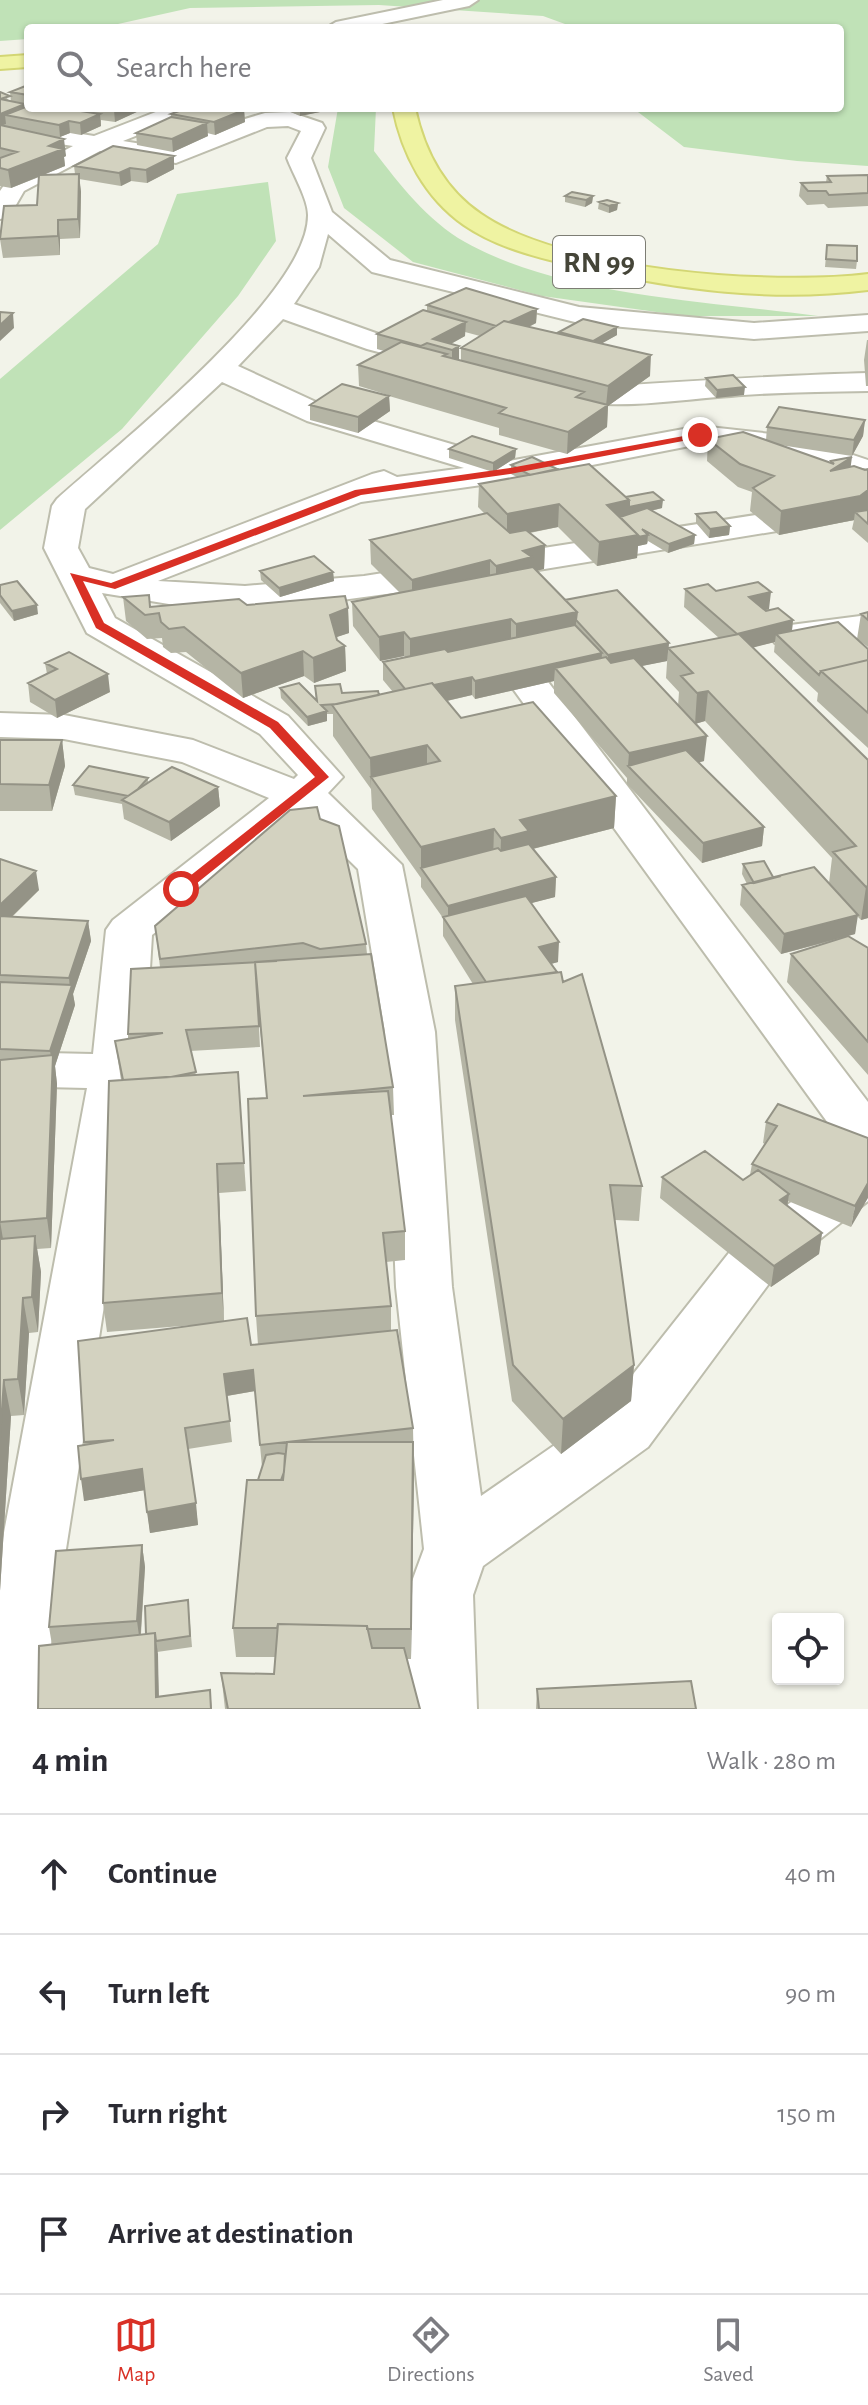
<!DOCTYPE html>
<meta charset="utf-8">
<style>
:root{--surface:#fff;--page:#f7f7f7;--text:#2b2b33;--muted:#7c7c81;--line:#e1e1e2;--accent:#d93025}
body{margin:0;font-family:"Alegreya Sans",sans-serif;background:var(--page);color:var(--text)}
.controls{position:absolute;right:24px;bottom:24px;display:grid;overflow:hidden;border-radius:8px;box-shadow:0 2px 6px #0004}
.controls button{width:72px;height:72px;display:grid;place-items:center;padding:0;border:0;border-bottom:2px solid var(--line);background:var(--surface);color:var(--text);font:40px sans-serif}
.stop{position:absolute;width:24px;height:24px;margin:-18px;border:6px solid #d93025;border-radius:50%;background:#fff}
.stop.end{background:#d93025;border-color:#fff;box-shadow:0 2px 8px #0008}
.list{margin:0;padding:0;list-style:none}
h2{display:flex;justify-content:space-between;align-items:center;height:104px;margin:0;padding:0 32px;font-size:34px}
h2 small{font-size:26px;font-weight:400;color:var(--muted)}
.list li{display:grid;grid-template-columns:52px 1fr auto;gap:24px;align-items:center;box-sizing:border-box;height:120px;padding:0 32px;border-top:2px solid var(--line)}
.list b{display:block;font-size:30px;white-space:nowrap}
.list em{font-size:26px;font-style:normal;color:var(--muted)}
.icon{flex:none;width:44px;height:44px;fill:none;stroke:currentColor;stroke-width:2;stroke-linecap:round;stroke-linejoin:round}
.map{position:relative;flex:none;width:868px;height:1709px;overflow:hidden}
.search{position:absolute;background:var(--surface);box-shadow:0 2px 6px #0004;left:24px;right:24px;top:24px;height:88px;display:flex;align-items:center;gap:20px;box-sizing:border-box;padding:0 28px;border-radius:8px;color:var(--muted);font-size:30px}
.sheet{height:584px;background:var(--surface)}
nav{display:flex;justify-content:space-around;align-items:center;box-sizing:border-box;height:112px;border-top:2px solid var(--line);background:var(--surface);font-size:22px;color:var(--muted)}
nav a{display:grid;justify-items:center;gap:4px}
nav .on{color:var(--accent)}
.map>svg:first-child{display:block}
.green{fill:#c0e2b7}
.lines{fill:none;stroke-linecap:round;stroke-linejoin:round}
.minor-casing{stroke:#bdbdad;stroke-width:4}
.major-casing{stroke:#d3d674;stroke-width:4}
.minor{fill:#fff;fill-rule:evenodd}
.major{fill:#eff3a2;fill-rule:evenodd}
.wall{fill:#b5b5a5;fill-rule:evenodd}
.shaded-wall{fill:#949386}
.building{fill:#d3d2c0;stroke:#949386;stroke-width:2}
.route{fill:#d93025}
.labels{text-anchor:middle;stroke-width:6;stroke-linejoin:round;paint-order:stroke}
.shield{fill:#fff;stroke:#7d7d74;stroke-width:2}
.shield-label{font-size:30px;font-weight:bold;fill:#454538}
</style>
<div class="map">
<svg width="868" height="1709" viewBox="0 0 868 1709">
<rect width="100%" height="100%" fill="#f2f3e9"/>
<!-- green -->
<path class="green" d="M0,0H868V166L797,161L684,147L638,112L637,108H840V28H576L543,16L379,5L190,8L100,28H28V39L0,41Z
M338,108H376L374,151C399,184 428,221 465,242C561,296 709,301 818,316H685L542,296L413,262L344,208L328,167Z
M268,182L276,241L238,296L122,429L0,530V379L158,244L177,194Z"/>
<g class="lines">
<defs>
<path id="minor" d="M443,0H478L469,6L363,28H326L336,22Z
M166,108H196L193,113L123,141L173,149L225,125L265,113L290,112L322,123L325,128L311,158L332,212L390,260L579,307L754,323L868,315V331L754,339L579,323L372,272L328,234L319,267L294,304L387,337L445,352L450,358L445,364L435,367L367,349L283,319L238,366L329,408L509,461L700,426L799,437L868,460V481L794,456L700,444L510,481L361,502L158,581L245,586L364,576L845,501L868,493V516L423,589L305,605L187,607L102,593L115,618L288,716L343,777L328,793L402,865L435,1032L452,1287L481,1496L604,1411L736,1244L849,1158L860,1155L849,1152L511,686L506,678L511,670L525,666L539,670L868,1102V1201L776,1274L648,1447L483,1566L473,1595L477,1709H407V1595L424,1549L396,1287L385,1032L358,869L302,814L152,935L146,1037L41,1709H0V1554L87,1088L0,1086V1052L93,1054L106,930L113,920L269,798L182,762L64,739L0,737V713L64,715L193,740L294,779L298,775L260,734L87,633L44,548L52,506L57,499C117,445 309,294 308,215C308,199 293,174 287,158L301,131L288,126L267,127L176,163L100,151L24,191L9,217L0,219V191L7,181L73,146L0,135V121L94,136ZM222,382L307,421L464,468L397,477L384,471L372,474L113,574L89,568L78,548L85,509Z
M868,373V391C823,392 777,392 731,396C673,400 610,412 552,397L548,391L552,385C573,380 593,388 614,386C699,381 783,375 868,373Z
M868,615V637L788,646L775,643L769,635L775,627Z"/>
<path id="major" d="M28,55V67L0,69V57Z
M393,108H415C424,150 444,189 481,214C563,271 770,286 868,274V290C772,302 678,290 584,268C543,259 499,249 464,225C425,198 402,154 393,108Z"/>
</defs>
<!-- minor casing -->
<use href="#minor" class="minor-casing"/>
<!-- major casing -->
<use href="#major" class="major-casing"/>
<!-- minor -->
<use href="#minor" class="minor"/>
<!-- major -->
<use href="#major" class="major"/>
</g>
<!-- wall -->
<path class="wall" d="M28,85V108H141V110L115,122L101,120V126L81,135L70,133L60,137L66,156L64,157L65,166L43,175L75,174L74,166L174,169L147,183L131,181L121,186L79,179L81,192L80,238L60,239V255L3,258L0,239L37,205L39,177L11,188L0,186V92L11,102L10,92Z
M142,108H174L165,112Z
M282,108H335V109L300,116Z
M244,110L245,122L215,135L207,133L208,136L173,152L137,145L136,133L171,117V114Z
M868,175V206L828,208L824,204L807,205L799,196L801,183L826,182L827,176Z
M565,196H593L592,203L585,207L565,202Z
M599,202L618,203L617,210L609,213L598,209Z
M827,245L857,261L856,269L825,267Z
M427,305L537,309L536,323L529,327L559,333L617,327V335L602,343L650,376L608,406L607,427L567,454L499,435V428L389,396L390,411L358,433L310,420V405L388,395L359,386L358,365L384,351L377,349V334L427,311ZM465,332L480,336L461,348V361L459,360L451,344L465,336Z
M867,340H868V386H866L864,360Z
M706,378L744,395L716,398L705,386Z
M865,420L863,436L852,456L780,445L831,463V461L851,466L868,469V543L852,529L854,520L779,535L750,511L752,492L738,487L707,461L708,439L766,440L767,427Z
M449,449H516L515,458L493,472L449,458Z
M511,465L557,470L626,497L662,508L651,511L695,535L694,544L668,553L648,541L647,544L638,546L637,558L597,566L558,527L530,533L545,545L544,569L537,571L565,600L669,643L667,661L641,666L678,706L679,692L666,678L668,648L719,638L684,607L685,589L716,591L769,609L793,620L792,631L868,649V748L817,701L818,693L774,652L775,642L753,647L868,760V918L861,920L857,916L855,934L848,936L868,948V1075L787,982L791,954L843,938L781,954L740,905L742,885L747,884L742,874L743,864L773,877L829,883L832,858L705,721L695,724L704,761L698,763L764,827L762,846L702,863L627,784V778L554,693V681L475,699L472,695L447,701L461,718L616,796L614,828L533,849L556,877L555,897L531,903L558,962L551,964L563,982L642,1186L639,1221L615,1220L634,1365L631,1401L561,1454L512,1401L455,1020V986L473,984L443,936V918L421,887V878L372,809L371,789L333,736V714H327V721L308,726L281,698L280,688L316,700L315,686L342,693L379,695L393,692L383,680V662L405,657L404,656L380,661L353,626L352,602L400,593L371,564L370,540L485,514L478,507L479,484L517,477L511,474Z
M696,514L730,526L729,535L709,538L696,523Z
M260,571L333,572L334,581L280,597L261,580Z
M0,585L38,614L14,621L0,603Z
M123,597L150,607L247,605L348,608L349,633L336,637L337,640L345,646L346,671L314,683L304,676L243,698L186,652L171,653L163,647L162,638L147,639L126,621Z
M868,612V647L857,639L861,614Z
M45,663L110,692L57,718L30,702L28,683L47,674Z
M0,740H62L65,766L52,811H0Z
M148,778V783L218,787L220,806L171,841L124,819L122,804L75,795L73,785Z
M320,819L366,944L367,954L393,1087L394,1115H391L405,1231V1260L386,1262L391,1306V1330L413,1428L414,1472L411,1659H407L420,1709H225L221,1673L274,1674L275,1657H236L233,1628L258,1480L262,1467L255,1391L227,1396L232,1442L188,1449L198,1525L150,1533L145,1490L84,1501V1442L194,1325L107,1332L103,1303L121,1080L115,1041L128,1039V1034L160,967L155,926ZM258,1008L267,1098L256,1316L258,1345H251L224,1321L219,1193L246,1191L238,1072L196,1075L190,1051L260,1047Z
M0,859L39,890L12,917L88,921L91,941L73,994L75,1005L55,1066L57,1084L51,1248L37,1249L41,1272L38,1332L29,1333L24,1415L11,1416L0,1591Z
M766,1122L868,1138L851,1227L788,1201L787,1206L822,1233L819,1254L771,1287L660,1198L662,1177L743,1180L750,1175L752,1164L765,1144L763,1143Z
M142,1545L145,1567L141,1634H146L188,1600L192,1647L157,1652L159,1697L210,1690L212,1709H38L52,1645L49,1627Z
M537,1689L696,1709H536Z"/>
<!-- shaded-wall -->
<path class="shaded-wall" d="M25,104L26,116L5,115L6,124L0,126V114Z
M119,108H141V110L115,122L114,110Z
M300,108H335V109L300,116Z
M244,110L245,122L215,135L214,122Z
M100,114L101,126L81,135L80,123Z
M69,121L70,133L60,137L59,125Z
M207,123L208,136L173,152L172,139Z
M64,139L66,156L64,157L65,166L11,188L8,170L49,146Z
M174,156V169L147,183L146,170Z
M130,168L131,181L121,186L119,173Z
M79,174L81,192L80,238L78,219Z
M593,196L592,203L585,207L586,200Z
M618,203L617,210L609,213V206Z
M58,220L60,239V255L58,236Z
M537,309L536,323L498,342V327Z
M13,313L14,328L0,341V325Z
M466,322L465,336L445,347L433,339Z
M617,327V335L592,349V341Z
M459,346V361L452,365V350Z
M651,355L650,376L608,406L607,427L567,454L568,432L606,406L608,386Z
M745,387L744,395L716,398L717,390Z
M389,396L390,411L358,433V417Z
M865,420L863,436L852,456L854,440Z
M516,449L515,458L493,472V463Z
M852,457L849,479L830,471Z
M868,490V510L855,512L854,520L779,535L781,511Z
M629,500H663L662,508L628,516L615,526L607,505Z
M559,504L558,527L507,537V514Z
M730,526L729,535L709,538L710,529Z
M638,535H648L647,544L638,546L637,558L597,566L599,542Z
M695,535L694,544L668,553L669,544Z
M545,545L544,569L531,572L496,590V566L523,551Z
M490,560V584L412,604V580Z
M333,572L334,581L280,597L279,588Z
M771,592L769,609L747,615L749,597Z
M37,605L38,614L14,621L12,611Z
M348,608L349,633L331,639L330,615Z
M577,612L575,636L516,649V624Z
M511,619V643L410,664V639Z
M793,620L791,638L776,634L775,642L736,652L737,634Z
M404,632V656L380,661L379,637Z
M669,643L667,661L607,673L608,655Z
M345,646L346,671L314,683L313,658Z
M303,651L304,676L243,698L241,673Z
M602,653L601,671L555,668L554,681L475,699V681Z
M108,674L110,692L57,718L55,700Z
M472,677V695L407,710V691Z
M708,691L705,721L695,724L697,693Z
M327,711V721L308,726L307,717Z
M707,736L704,761L638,776L628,766L629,753Z
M62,740L65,766L52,811L49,785Z
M427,745V776L371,777V789L370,758Z
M218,787L220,806L171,841L169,822Z
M616,796L614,828L528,850L500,871L501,838L520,820Z
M764,827L762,846L702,863L703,843Z
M494,829L493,861L421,869V847Z
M36,871L39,890L0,928V905Z
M556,877L555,897L448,925V906Z
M868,886V918L861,920L866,887Z
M858,915L855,934L781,954L784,934Z
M88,921L91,941L73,994L75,1005L55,1066L57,1084L51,1248L47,1218L53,1069L50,1051L70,990L69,978Z
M559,942L558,962L539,967V947Z
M217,1164L219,1193L224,1323L222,1293Z
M868,1183V1198L851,1227L855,1206Z
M789,1194L786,1215L780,1200Z
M0,1221L5,1251L0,1256Z
M822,1233L819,1254L771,1287L774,1266Z
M35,1236L41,1272L38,1332L32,1297Z
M23,1298L29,1333L24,1415L18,1379Z
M634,1365L631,1401L561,1454L563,1419Z
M253,1370L255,1391L226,1396L224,1374Z
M4,1380L11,1416L0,1591V1438Z
M413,1442L414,1472L411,1659V1629Z
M142,1469L145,1490L84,1501L81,1479Z
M196,1503L198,1525L150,1533L147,1512Z
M142,1545L145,1567L140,1643L137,1621Z
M155,1633L158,1654L159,1709L156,1697Z"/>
<!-- building -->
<path class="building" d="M372,25L389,28H360Z
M28,85V95L10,92Z
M0,92L10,96L0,99L25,104L0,114Z
M28,106V108H61L100,114L80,123L69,121L59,125L5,115Z
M187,108H234L244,110L214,122L171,114Z
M171,117L207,123L172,139L136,133Z
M0,125L64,139L49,146L63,149L8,170L0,168V158L17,152L0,148Z
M113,146L174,156L146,170L130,168L119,173L74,166Z
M79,174L78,219L58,220V236L0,239L4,206L37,205L39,175Z
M868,175V193L829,195L826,191H808L801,183L831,182L827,176Z
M572,192L593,196L586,200L565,196Z
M607,200L618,203L609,206L599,202Z
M827,245L857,246V261L826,259Z
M466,288L537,309L509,322L504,321L496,326L427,305Z
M423,310L466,322L433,339L459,346L452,350L427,343L421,346L377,334Z
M0,312L13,313L0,325Z
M583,319L617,327L593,341L559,332Z
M504,321L651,355L608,386L461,348Z
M401,342L447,354L443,356L584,392L576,397L608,405L568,432L499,413L506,408L358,365Z
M733,375L745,387L717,390L706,378Z
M342,384L389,396L358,417L310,405Z
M779,407L865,420L854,440L767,427Z
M743,432L834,464L831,461L852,457L830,471L854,466L865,470L868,469V490L860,496L781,511L753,488L774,476L740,464L708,439Z
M472,436L516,449L493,463L449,449Z
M532,457L557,469L530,475L511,465Z
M589,464L629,500L607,505L638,535L599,542L559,504L507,514L479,484Z
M653,492L663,500L629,507V500L626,497Z
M647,508L695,535L669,544L642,529L648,535L638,537V535L620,517Z
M868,510V524L855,512Z
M716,512L730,526L710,529L696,514Z
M487,513L510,533L526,530L545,545L523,551L532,557L496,566L490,560L412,580L370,540Z
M314,556L333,572L279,588L260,571Z
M533,567L577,612L516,624L511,619L410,639L404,632L379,637L352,602Z
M17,581L37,605L12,611L0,595V585Z
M758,582L771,592L749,597L766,611L778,608L793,620L737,634L685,589L708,584L716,591Z
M617,590L669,643L608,655L576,620L577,612L565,600Z
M149,595L150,607L239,599L247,605L345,596L348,608L330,615L337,640L345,646L313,658L303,651L241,673L184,627L169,629L161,622L159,613L145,615L123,597Z
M868,612V620L861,614Z
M838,622L868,649V660L821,671L819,675L776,634Z
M575,625L602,653L475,681L472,677L434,685L432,683L405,689L383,662L445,649L448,652Z
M739,634L868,760V886L866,887L833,852L856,846L708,691L697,693L681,676L693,673L668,648Z
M69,652L108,674L55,700L28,683L57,669L45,663Z
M606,657L611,663L634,658L707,736L629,753L555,668Z
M868,660V713L821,671Z
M299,683L317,701L315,686L340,684L342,693L378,691L379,695L337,704L321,705L327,711L307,717L280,688Z
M432,683L461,718L533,702L616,796L520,820L529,831L501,838L494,829L421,847L371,777L440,761L427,745L370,758L332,705Z
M0,740H62L49,785L0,784Z
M686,750L764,827L703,843L628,766Z
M89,766L148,778L138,789L128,796L73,785Z
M172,767L218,787L169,822L122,800Z
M317,807L320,819L339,826L366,944L320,949L303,943L160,959L155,926L290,810Z
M529,844L556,877L448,906L421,868L498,848L501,851Z
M0,859L36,871L0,905Z
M764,861L773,877L781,876L754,883L743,864Z
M814,867L858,915L784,934L742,885Z
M526,896L559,942L539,947L557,972L486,982L443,917Z
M0,916L88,921L69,978L0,975Z
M848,936L868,948V1042L791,954Z
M371,954L393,1087L303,1096L388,1091L405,1231L383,1233L391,1306L256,1316L248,1099L267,1098L255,962Z
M277,961L255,962L259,1026L186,1030L196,1072L171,1077L123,1080L115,1041L163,1033L128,1034L131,969Z
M561,972L563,982L582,974L642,1186L610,1185L634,1365L563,1419L513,1365L455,986Z
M0,982L72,985L50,1051L0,1049Z
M53,1055L47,1218L0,1222V1060Z
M238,1072L244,1163L217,1164L222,1293L103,1303L109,1081Z
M778,1104L868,1138V1183L855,1206L752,1164L777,1126L766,1122Z
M705,1151L743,1180L758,1170L789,1194L780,1200L822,1233L774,1266L662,1177Z
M35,1236L32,1297L23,1298L18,1379L4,1380L0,1438V1239Z
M247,1318L251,1345L397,1330L413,1428L260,1445L253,1370L224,1374L230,1421L185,1428L196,1503L147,1512L142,1469L81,1479L78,1446L114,1440L84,1442L78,1341Z
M287,1442H413L411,1629H367V1626L278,1624L277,1628H233L247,1480H283Z
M278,1453L285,1454L284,1472L281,1480H258L266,1455Z
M142,1545L137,1621L49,1627L56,1551Z
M188,1600L190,1636L156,1641L155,1633L146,1634L145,1606Z
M278,1624L367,1626L372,1648H404L420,1709H228L221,1673L274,1674Z
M155,1633L156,1697L210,1690L211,1709H38L39,1646Z
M691,1681L696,1709H539L537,1689Z"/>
<!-- route -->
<path class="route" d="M700,433L704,437L510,474L361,495L115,589L83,581L104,623L278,722L329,777L186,892H176V887L315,777L270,728L96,628L70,573L111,583L355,490L510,468Z"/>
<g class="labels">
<!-- shield labels -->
<rect class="shield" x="553" y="236" width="92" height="52" rx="6"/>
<g class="shield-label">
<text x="599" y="272">RN 99</text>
</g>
</g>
</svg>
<div class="controls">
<button><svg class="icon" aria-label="locate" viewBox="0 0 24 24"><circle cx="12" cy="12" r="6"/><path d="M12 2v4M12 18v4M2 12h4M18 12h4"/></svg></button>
</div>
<div class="stop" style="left:181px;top:889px"></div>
<div class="stop end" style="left:700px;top:435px"></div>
<div class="search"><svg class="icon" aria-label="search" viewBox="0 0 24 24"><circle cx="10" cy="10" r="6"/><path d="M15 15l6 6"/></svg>Search here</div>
</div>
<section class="sheet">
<h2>4 min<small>Walk · 280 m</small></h2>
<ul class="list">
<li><svg class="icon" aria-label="ahead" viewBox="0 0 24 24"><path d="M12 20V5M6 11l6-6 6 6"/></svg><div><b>Continue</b></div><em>40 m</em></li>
<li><svg class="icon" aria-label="left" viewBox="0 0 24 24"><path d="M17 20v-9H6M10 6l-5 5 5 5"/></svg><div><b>Turn left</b></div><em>90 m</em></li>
<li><svg class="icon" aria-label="right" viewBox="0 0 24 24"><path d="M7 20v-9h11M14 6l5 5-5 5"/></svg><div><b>Turn right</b></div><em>150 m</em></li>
<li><svg class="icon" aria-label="arrive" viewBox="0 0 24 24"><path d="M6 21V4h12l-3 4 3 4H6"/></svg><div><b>Arrive at destination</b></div></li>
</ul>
</section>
<nav>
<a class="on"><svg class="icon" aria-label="map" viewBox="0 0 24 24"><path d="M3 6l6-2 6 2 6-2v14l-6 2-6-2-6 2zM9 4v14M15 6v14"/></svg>Map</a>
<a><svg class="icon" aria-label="directions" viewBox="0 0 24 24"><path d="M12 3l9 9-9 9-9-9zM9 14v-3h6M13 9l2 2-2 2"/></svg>Directions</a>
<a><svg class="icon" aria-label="saved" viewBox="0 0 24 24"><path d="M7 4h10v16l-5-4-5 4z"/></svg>Saved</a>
</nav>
